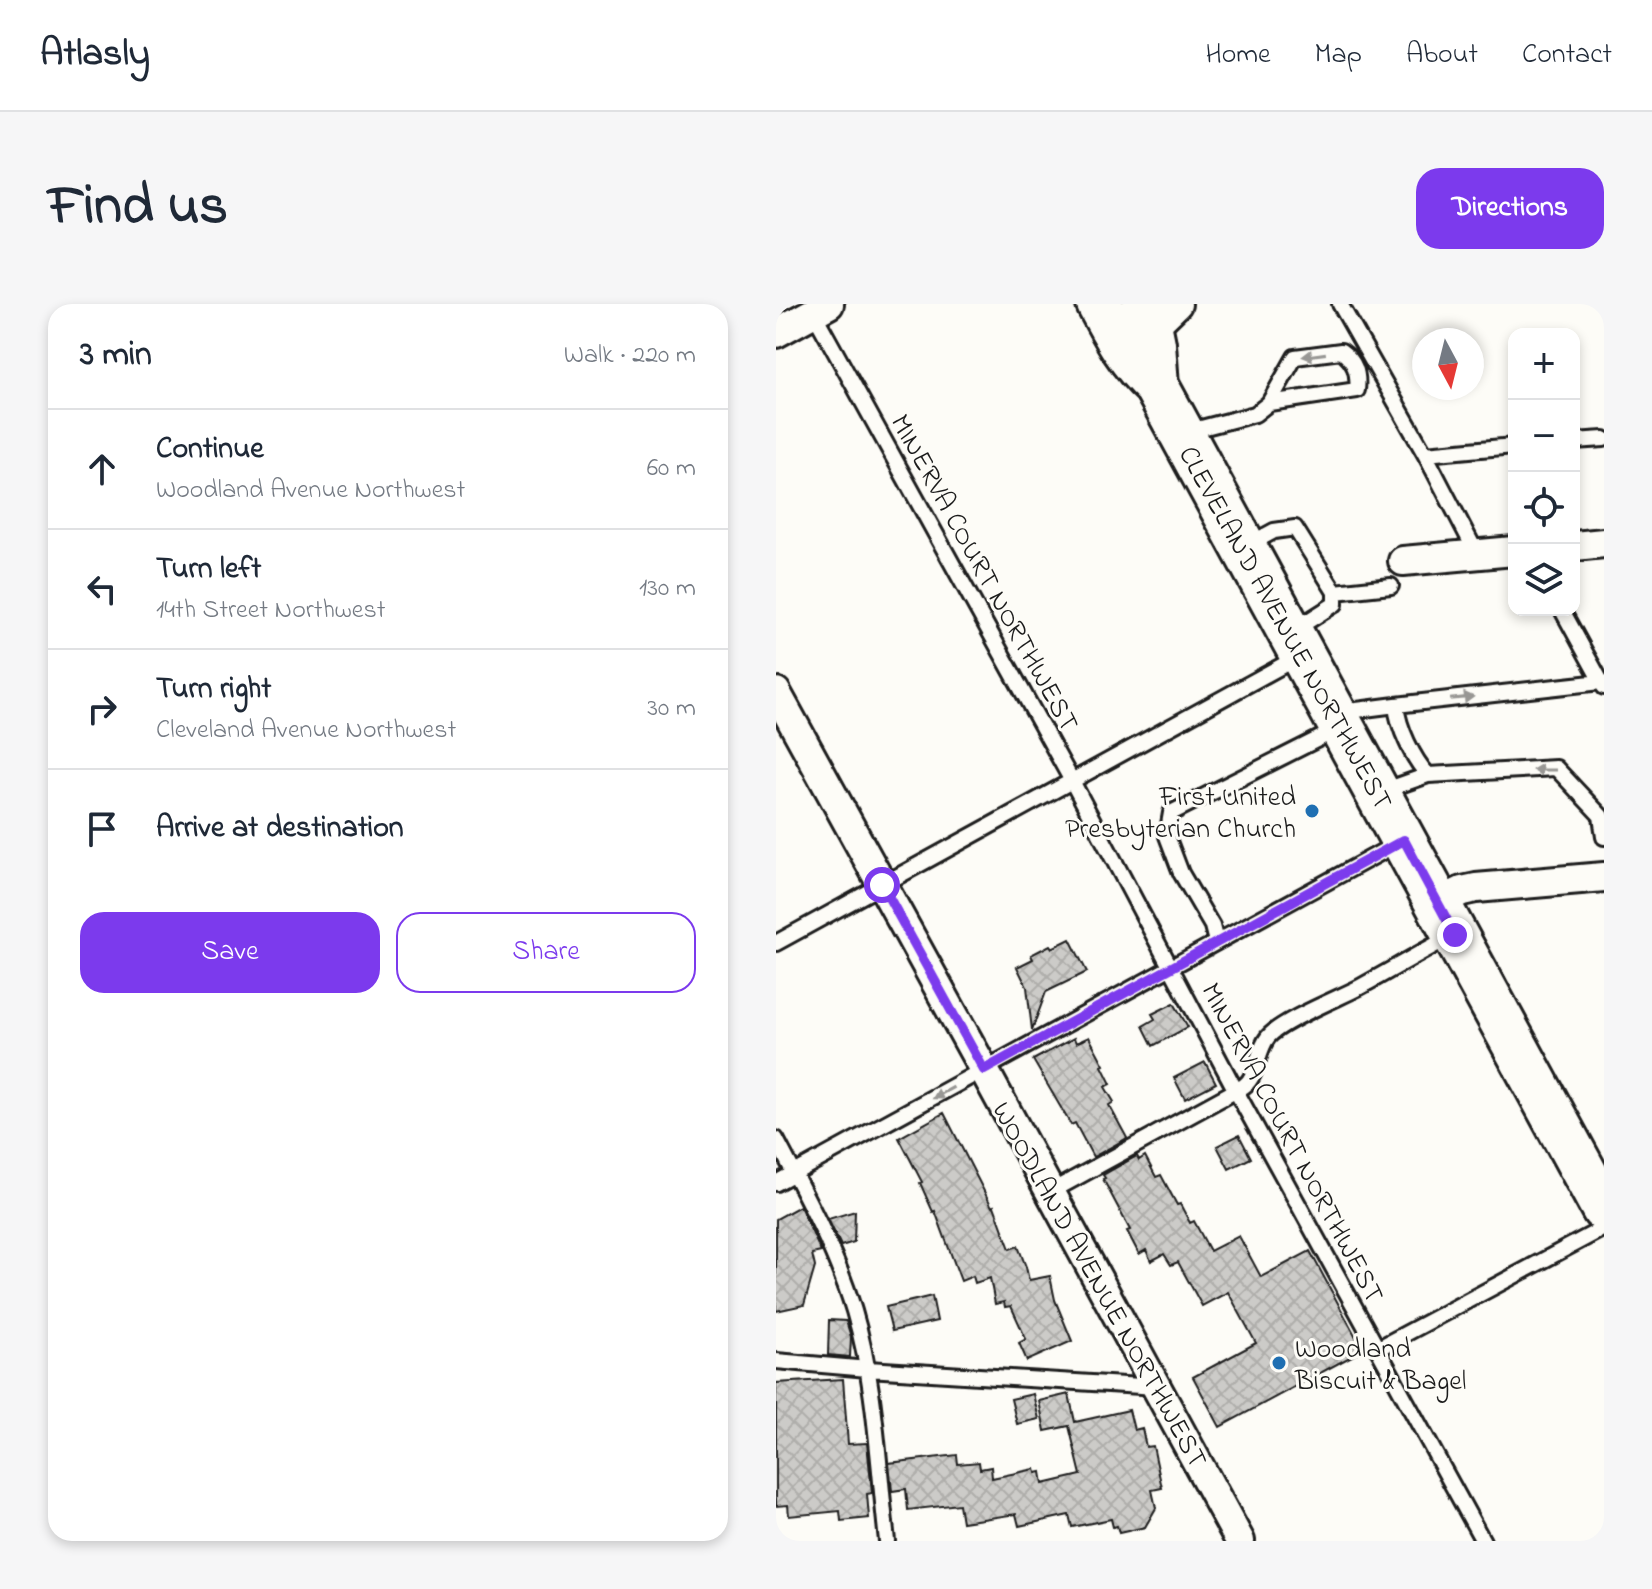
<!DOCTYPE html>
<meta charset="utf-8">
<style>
:root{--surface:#fff;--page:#f6f6f7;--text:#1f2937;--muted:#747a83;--line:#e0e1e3;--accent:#7c3aed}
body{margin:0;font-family:"Indie Flower",sans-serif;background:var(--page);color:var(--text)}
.controls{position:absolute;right:24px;top:24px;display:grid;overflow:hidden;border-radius:16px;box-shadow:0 4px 12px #0003}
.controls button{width:72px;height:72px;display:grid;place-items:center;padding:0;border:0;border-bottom:2px solid var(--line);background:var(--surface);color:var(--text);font:40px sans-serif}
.compass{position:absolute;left:636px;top:24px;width:72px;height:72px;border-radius:50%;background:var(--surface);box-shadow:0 4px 12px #0003;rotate:173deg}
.stop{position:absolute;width:24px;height:24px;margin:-18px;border:6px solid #7c3aed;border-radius:50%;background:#fff}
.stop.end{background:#7c3aed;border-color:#fff;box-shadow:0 2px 8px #0008}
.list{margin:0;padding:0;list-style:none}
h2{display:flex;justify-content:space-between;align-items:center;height:104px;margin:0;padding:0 32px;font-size:34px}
h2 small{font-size:26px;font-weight:400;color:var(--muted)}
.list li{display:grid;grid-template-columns:52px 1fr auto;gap:24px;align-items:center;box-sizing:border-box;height:120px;padding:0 32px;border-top:2px solid var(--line)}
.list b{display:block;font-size:30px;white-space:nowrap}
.list p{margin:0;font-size:26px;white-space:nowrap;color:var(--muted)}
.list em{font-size:26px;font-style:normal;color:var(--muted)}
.actions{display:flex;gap:16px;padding:24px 32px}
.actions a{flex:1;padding:18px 0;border:2px solid var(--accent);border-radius:24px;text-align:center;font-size:28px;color:var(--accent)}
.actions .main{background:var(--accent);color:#fff}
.icon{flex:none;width:44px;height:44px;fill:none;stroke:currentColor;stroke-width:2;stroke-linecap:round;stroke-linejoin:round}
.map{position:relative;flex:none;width:828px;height:1237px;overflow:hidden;border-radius:24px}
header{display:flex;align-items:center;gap:48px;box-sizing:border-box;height:112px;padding:0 40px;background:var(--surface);border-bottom:2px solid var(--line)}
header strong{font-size:38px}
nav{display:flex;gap:44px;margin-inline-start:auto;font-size:28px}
.intro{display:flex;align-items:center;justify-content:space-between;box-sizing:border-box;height:192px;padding:0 48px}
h1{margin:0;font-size:56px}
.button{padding:20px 36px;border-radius:24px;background:var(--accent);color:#fff;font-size:28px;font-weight:700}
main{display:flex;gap:48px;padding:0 48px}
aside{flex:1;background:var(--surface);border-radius:24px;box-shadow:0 4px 12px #0003}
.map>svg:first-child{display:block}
.building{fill:url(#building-cross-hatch);stroke:#1c1c1c;stroke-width:2}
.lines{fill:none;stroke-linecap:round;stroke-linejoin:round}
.lane-casing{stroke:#1c1c1c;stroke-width:20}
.street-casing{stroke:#1c1c1c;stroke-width:34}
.primary-casing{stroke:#1c1c1c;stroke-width:50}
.lane{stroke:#fdfcf7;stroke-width:14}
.street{stroke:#fdfcf7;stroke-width:28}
.primary{stroke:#fdfcf7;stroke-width:44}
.oneway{fill:#989794}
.route{stroke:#7c3aed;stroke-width:10}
.poi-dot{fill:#1f6fb2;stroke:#fdfcf7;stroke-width:3}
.labels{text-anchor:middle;stroke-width:6;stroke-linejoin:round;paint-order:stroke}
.street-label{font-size:28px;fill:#1c1c1c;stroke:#fdfcf7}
.poi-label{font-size:28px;fill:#1c1c1c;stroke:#fdfcf7;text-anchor:end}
</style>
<header>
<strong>Atlasly</strong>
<nav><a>Home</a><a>Map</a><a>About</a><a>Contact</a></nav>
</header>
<div class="intro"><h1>Find us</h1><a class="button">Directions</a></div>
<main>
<aside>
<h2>3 min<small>Walk · 220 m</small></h2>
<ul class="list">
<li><svg class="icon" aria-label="ahead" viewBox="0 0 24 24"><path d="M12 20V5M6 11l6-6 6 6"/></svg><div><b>Continue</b><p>Woodland Avenue Northwest</p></div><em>60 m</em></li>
<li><svg class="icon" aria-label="left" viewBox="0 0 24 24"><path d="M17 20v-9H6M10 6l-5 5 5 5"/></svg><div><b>Turn left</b><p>14th Street Northwest</p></div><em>130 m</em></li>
<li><svg class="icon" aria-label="right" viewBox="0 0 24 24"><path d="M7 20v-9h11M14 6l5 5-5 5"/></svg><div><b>Turn right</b><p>Cleveland Avenue Northwest</p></div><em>30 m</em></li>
<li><svg class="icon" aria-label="arrive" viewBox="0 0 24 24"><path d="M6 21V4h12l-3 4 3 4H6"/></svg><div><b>Arrive at destination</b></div></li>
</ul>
<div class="actions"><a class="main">Save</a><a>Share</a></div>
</aside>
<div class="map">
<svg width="828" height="1237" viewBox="0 0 828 1237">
<defs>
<pattern id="building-cross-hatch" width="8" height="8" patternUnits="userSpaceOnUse" patternTransform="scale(2)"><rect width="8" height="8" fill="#cccbc8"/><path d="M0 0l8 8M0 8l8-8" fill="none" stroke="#afaeab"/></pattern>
</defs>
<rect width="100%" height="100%" fill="#fdfcf7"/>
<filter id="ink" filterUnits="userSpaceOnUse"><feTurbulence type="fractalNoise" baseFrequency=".0125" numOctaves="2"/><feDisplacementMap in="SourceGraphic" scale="16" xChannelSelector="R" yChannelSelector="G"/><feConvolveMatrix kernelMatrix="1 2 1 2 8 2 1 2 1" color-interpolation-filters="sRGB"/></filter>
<g filter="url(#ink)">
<!-- building -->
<path class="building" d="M294,635L311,668L270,688L256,726L251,683L241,663L257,655L255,651L274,641L276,644Z
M398,699L412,723L377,742L367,722L379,715L376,710Z
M313,733L328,761L326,762L335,780L329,783L338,798L333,801L351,834L317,853L299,819L295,821L257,756L298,734L300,739Z
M429,758L440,779L409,795L398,774Z
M168,809L216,903L218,902L234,945L242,942L250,963L253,976L274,972L279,996L296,1037L251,1057L243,1039L250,1035L235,1002L229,1003L228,998L219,1000L214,974L199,979L197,972L185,977L159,907L157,908L144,879L146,878L123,834Z
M463,831L475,854L453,865L441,842Z
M361,852L363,856L369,852L380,873L385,871L401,901L404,900L414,919L418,917L434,947L463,932L485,973L534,947L587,1046L444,1123L417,1073L480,1039L452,988L426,1002L402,958L395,961L388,950L375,957L370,946L363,950L351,927L354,926L327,875L329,874L327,871Z
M24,902L45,948L36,950L39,963L28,1001L0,1007V915Z
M79,907L78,938L65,942L52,915Z
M156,992L161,1017L116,1027L110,1003Z
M53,1016L70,1017L75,1033L74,1053L52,1051Z
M67,1075L72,1140L91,1139L96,1189L91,1190L93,1214L65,1217L64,1207L13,1212L12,1201L0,1202V1079Z
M257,1090L263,1115L241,1120L235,1095Z
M293,1090L299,1118L353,1106L358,1126L366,1124L370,1143L377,1142L386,1184L376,1186L380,1204L369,1223L343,1229L341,1222L337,1223L335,1215L296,1223L293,1211L243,1222L240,1210L186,1218L183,1200L132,1206L130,1185L116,1187L113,1159L181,1151L182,1160L203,1158L204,1165L215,1163L216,1174L259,1165L260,1169L265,1168L267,1180L305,1171L293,1122L269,1127L263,1097Z"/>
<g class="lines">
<defs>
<path id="lane" d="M564,0L649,150L701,250
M35,4L296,477L460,787L707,1237
M410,128L479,110L493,99L519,53L565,47C579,57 583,69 581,86L493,99
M798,137L828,135
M649,150L738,142
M472,241L498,227L519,224L559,288V300L518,326
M559,288L615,282
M786,306L828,383
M825,378L620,401C622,423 637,455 652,471L780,464L825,512L828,533
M565,408L620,401
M607,487L652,471
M440,638L436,622L405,569L391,532L395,509L562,425
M0,639L522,353
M0,835C29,890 60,947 78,1007C100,1081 102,1161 111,1237
M0,879L624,538
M274,888L468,782C483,770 480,748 492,733C505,717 563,694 584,683C615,666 645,648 676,632
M601,1045L828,924
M0,1057L92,1065L381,1083"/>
<path id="street" d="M375,25L401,0
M0,29L53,0
M798,242L828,239
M627,257L738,247
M0,388L208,766L464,1237
M662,599L686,587L700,584L828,573"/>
<path id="primary" d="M323,0C340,32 353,57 380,82L828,905
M369,0L377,40L380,82"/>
</defs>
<!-- lane casing -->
<use href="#lane" class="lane-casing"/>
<!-- street casing -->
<use href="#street" class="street-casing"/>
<!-- primary casing -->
<use href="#primary" class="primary-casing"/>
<!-- lane -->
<use href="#lane" class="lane"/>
<!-- street -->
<use href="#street" class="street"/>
<!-- primary -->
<use href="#primary" class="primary"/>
</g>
<!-- one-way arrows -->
<defs><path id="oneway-solid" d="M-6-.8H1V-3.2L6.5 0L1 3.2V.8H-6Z" transform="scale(2)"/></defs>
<g class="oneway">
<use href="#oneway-solid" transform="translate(538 51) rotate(172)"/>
<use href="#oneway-solid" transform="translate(686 394) rotate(-6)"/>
<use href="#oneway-solid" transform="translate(768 466) rotate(-180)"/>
<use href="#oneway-solid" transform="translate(167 789) rotate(151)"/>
</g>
</g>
<g class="lines" filter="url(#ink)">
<!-- route -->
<path class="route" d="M106,581L208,766L628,536L679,631"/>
</g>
<!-- markers -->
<g class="poi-dot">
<circle cx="536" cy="507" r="8"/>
<circle cx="503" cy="1059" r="8"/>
</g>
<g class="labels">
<!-- street labels -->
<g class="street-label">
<text transform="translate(210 268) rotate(61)" y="10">MINERVA COURT NORTHWEST</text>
<text transform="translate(511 323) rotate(61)" y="10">CLEVELAND AVENUE NORTHWEST</text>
<text transform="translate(518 838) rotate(62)" y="10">MINERVA COURT NORTHWEST</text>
<text transform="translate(325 980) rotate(61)" y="10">WOODLAND AVENUE NORTHWEST</text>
</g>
<!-- poi labels -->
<g class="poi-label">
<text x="520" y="501">First United<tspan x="520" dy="32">Presbyterian Church</tspan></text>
<text x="519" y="1053" text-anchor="start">Woodland<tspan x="519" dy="32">Biscuit &amp; Bagel</tspan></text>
</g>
</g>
</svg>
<div class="controls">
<button>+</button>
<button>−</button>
<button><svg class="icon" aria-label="locate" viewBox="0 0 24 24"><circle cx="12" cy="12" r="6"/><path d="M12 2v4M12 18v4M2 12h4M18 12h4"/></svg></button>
<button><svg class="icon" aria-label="layers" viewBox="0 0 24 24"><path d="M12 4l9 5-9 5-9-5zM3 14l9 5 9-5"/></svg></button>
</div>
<svg class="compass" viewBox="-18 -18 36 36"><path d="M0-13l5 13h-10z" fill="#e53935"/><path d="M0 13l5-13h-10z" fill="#747a83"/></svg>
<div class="stop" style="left:106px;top:581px"></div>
<div class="stop end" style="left:679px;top:631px"></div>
</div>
</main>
